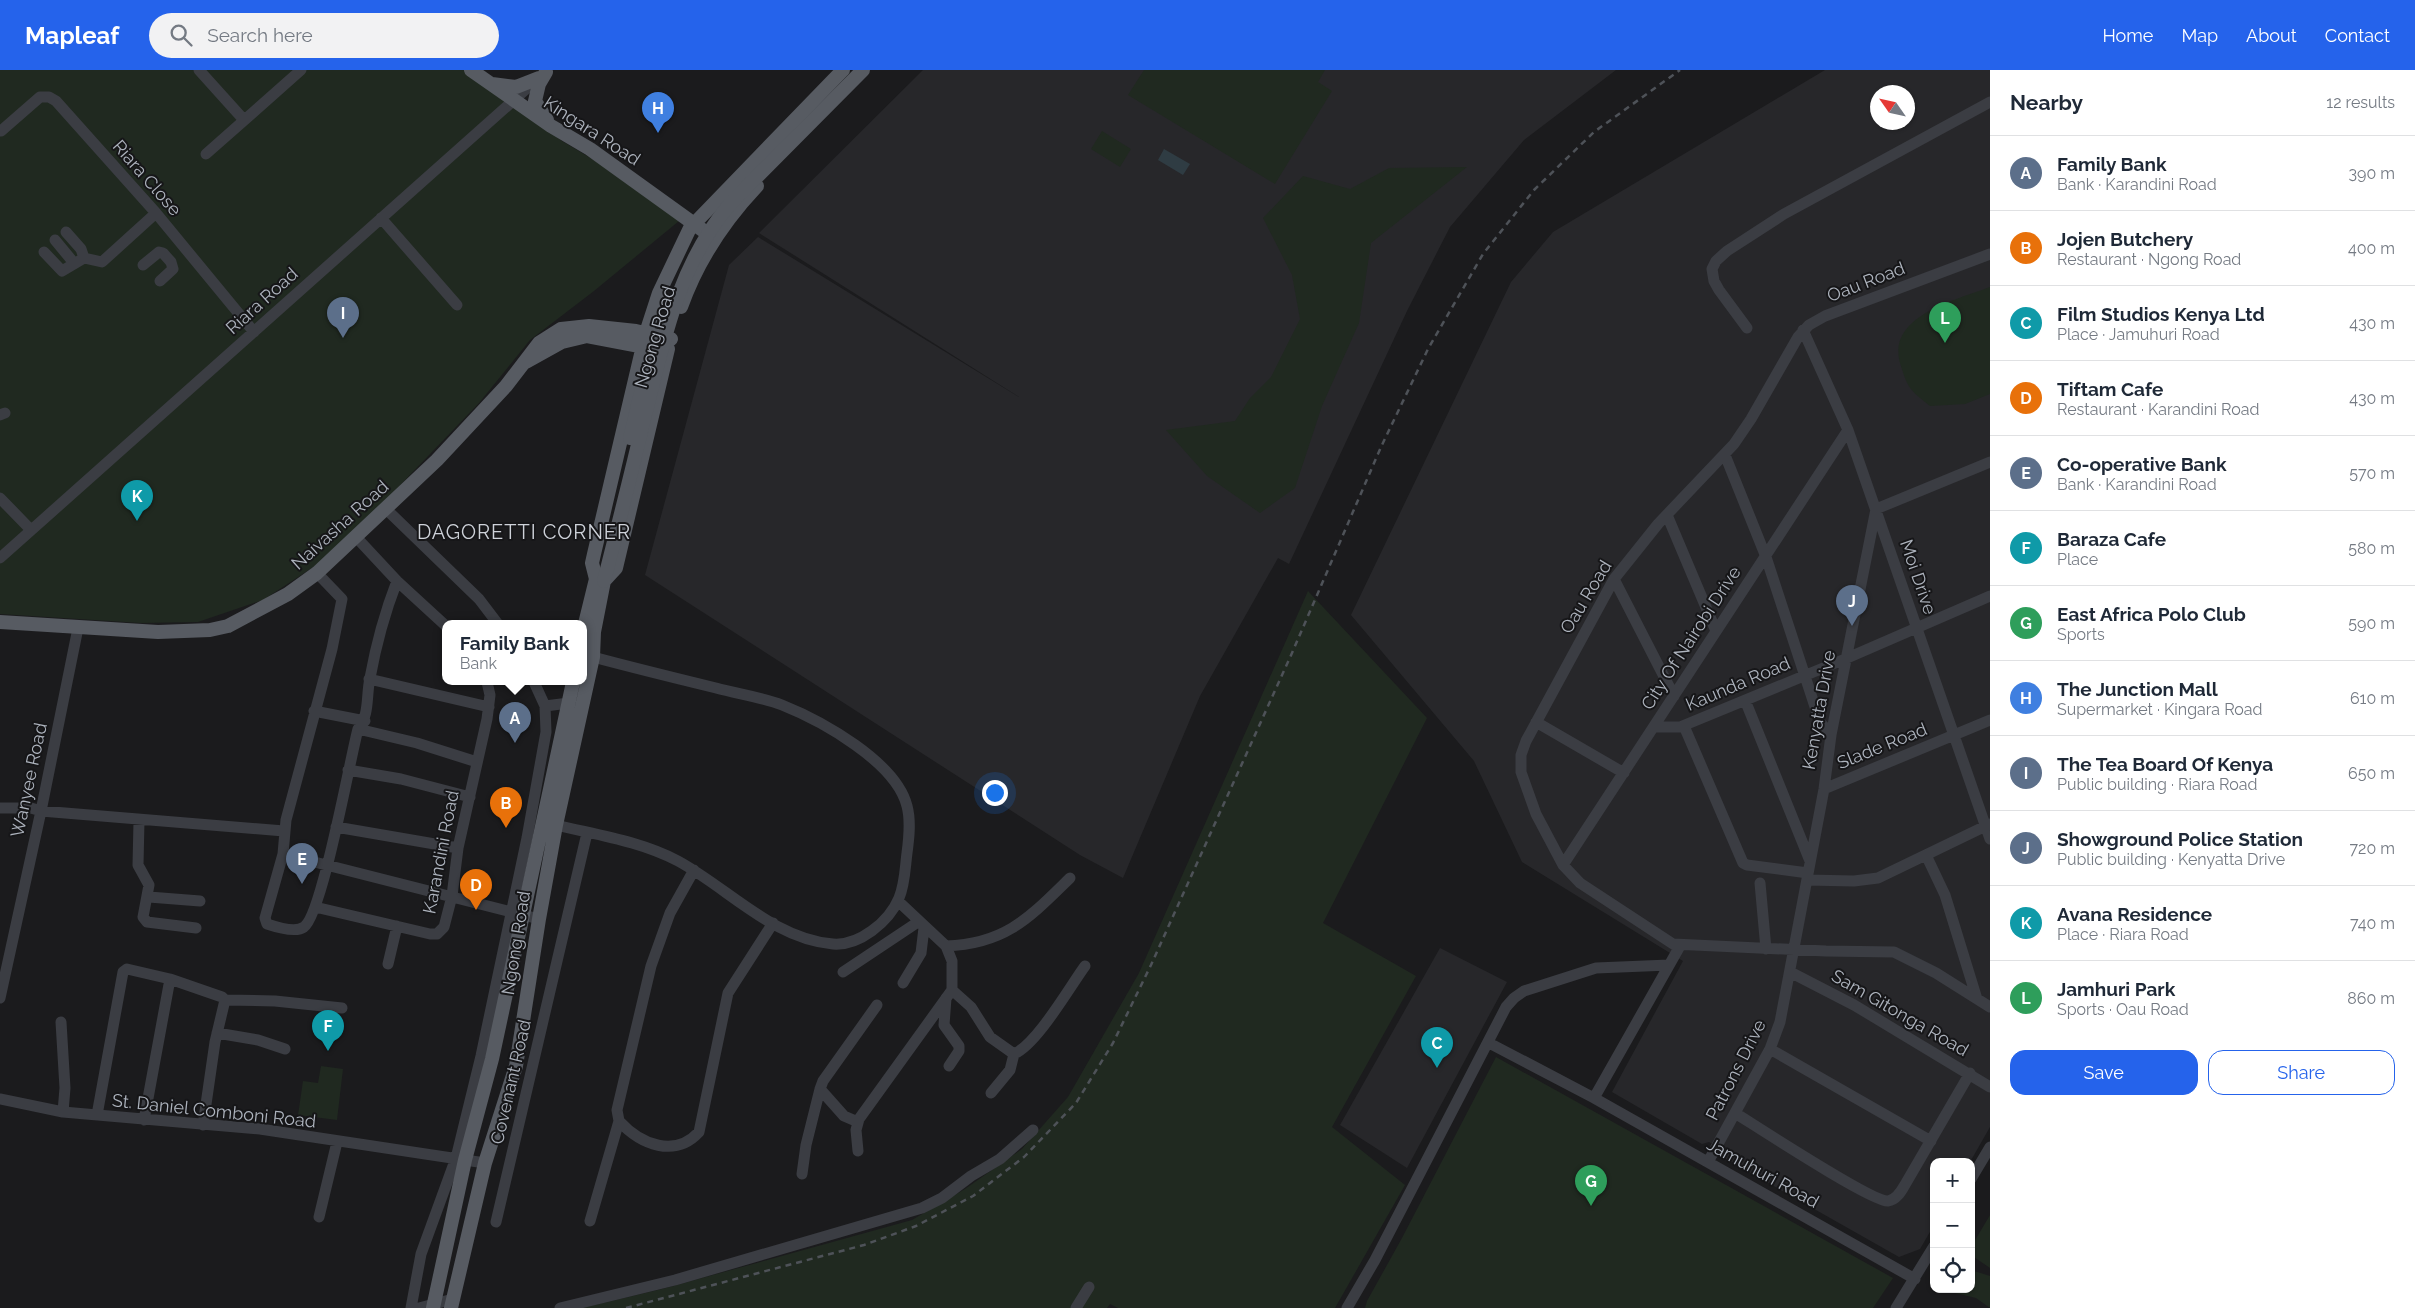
<!DOCTYPE html>
<meta charset="utf-8">
<style>
:root{--surface:#fff;--page:#f2f2f3;--text:#1f2937;--muted:#747a83;--line:#e0e1e3;--accent:#2563eb}
body{margin:0;font-family:Raleway,sans-serif;background:var(--page);color:var(--text)}
.controls{position:absolute;right:15px;bottom:15px;display:grid;overflow:hidden;border-radius:10px;box-shadow:0 1px 4px #0004}
.controls button{width:45px;height:45px;display:grid;place-items:center;padding:0;border:0;border-bottom:1px solid var(--line);background:var(--surface);color:var(--text);font:25px sans-serif}
.compass{position:absolute;left:1870px;top:15px;width:45px;height:45px;border-radius:50%;background:var(--surface);box-shadow:0 1px 4px #0004;rotate:304deg}
.you{position:absolute;left:994px;top:722px;width:18px;height:18px;margin:-12px;border:4px solid #fff;border-radius:50%;background:#1a73e8;box-shadow:0 0 0 8px #1a73e833}
.badge{display:grid;place-items:center;width:32px;height:32px;border-radius:50%;background:var(--accent);color:#fff;font-size:16px;font-weight:700}
.pin{position:absolute;translate:-50% -41px;filter:drop-shadow(0 1px 2px #0008)}
.pin::after{content:'';position:absolute;top:26px;width:18px;height:15px;background:inherit;clip-path:polygon(0 0,100% 0,50% 100%)}
.popup{position:absolute;left:442px;top:550px;width:145px;height:65px;box-sizing:border-box;display:grid;place-content:center;border-radius:10px;background:var(--surface);filter:drop-shadow(0 1px 4px #0005);font-size:16px;white-space:nowrap;color:var(--muted)}
.popup b{font-size:19px;color:var(--text)}
.popup::after{content:'';position:absolute;left:50%;top:100%;margin-left:-10px;border:10px solid transparent;border-top-color:var(--surface)}
.list{margin:0;padding:0;list-style:none}
h2{display:flex;justify-content:space-between;align-items:center;height:65px;margin:0;padding:0 20px;font-size:21px}
h2 small{font-size:16px;font-weight:400;color:var(--muted)}
.list li{display:grid;grid-template-columns:32px 1fr auto;gap:15px;align-items:center;box-sizing:border-box;height:75px;padding:0 20px;border-top:1px solid var(--line)}
.list b{display:block;font-size:19px;white-space:nowrap}
.list p{margin:0;font-size:16px;white-space:nowrap;color:var(--muted)}
.list em{font-size:16px;font-style:normal;color:var(--muted)}
.actions{display:flex;gap:10px;padding:15px 20px}
.actions a{flex:1;padding:11px 0;border:1px solid var(--accent);border-radius:15px;text-align:center;font-size:18px;color:var(--accent)}
.actions .main{background:var(--accent);color:#fff}
.icon{flex:none;width:28px;height:28px;fill:none;stroke:currentColor;stroke-width:2;stroke-linecap:round;stroke-linejoin:round}
.map{position:relative;flex:none;width:1990px;height:1238px;overflow:hidden}
header{display:flex;align-items:center;gap:30px;box-sizing:border-box;height:70px;padding:0 25px;background:var(--accent);color:#fff}
header strong{font-size:24px}
nav{display:flex;gap:28px;margin-inline-start:auto;font-size:18px}
.search{width:350px;height:45px;background:var(--page);display:flex;align-items:center;gap:12px;box-sizing:border-box;padding:0 18px;border-radius:28px;color:var(--muted);font-size:19px}
main{display:flex}
aside{flex:1;background:var(--surface)}
.map>svg:first-child{display:block}
.built{fill:#27272a;fill-rule:evenodd}
.green{fill:#202920}
.water{fill:#2f3c43}
.lines{fill:none;stroke-linecap:round;stroke-linejoin:round}
.minor{stroke:#3b3d43;stroke-width:11}
.major{stroke:#575b62;stroke-width:14}
.rail{stroke:#4e5258;stroke-width:2.5;stroke-dasharray:6 5;stroke-linecap:butt}
.major-bridge{stroke:#575b62;stroke-width:14}
.labels{text-anchor:middle;stroke-width:4;stroke-linejoin:round;paint-order:stroke}
.street-label{font-size:18px;fill:#adb3bd;stroke:#161618}
.quarter-label{font-size:20px;letter-spacing:1px;fill:#ced2d9;stroke:#161618}
</style>
<header>
<strong>Mapleaf</strong>
<div class="search"><svg class="icon" aria-label="search" viewBox="0 0 24 24"><circle cx="10" cy="10" r="6"/><path d="M15 15l6 6"/></svg>Search here</div>
<nav><a>Home</a><a>Map</a><a>About</a><a>Contact</a></nav>
</header>
<main>
<div class="map">
<svg width="1990" height="1238" viewBox="0 0 1990 1238">
<rect width="100%" height="100%" fill="#1b1b1d"/>
<!-- built -->
<path class="built" d="M923,0H1616L1524,70L1450,157L1407,241L1289,494L1278,488L1200,626L1123,808L1080,785L645,505L729,195L758,167L1019,327L759,163Z
M1825,0H1990V1057L1970,1092H1934V1155L1920,1179L1899,1187L1726,1089L1723,1079L1709,1072L1702,1074L1612,1022L1683,891L1522,792L1474,691L1351,545L1511,212L1553,162ZM1878,22H1908V52H1878Z
M1440,878L1507,912L1407,1098L1340,1055Z"/>
<!-- green -->
<path class="green" d="M0,0H466L562,71L614,102L679,151L594,221L530,270L479,333L382,434L321,492L263,530L198,552L141,553L0,544Z
M1144,0H1325L1318,12L1332,21L1275,114L1128,25Z
M1102,61L1131,79L1120,97L1091,79Z
M1467,97L1371,173L1359,253L1322,336L1295,418L1260,443L1207,406L1166,360L1235,351L1250,328L1271,307L1300,249L1292,205L1263,148L1303,106L1350,119L1389,98Z
M1990,217V324L1965,334L1930,336C1909,319 1908,319 1900,293C1887,245 1957,230 1990,217Z
M1308,521L1427,648L1323,853L1416,906L1332,1057L1405,1115L1335,1238H1118L1110,1234L1107,1238H582L666,1218L912,1150L965,1119L1022,1079L1068,1027L1139,903Z
M1496,987L1893,1208L1873,1238H1365L1367,1231L1402,1168Z
M321,996L343,999L337,1050L298,1045L303,1011L318,1013Z
M1990,1145V1198L1971,1185V1177Z
M1971,1200L1990,1206V1238L1976,1228L1955,1223V1219H1971Z"/>
<!-- water -->
<path class="water" d="M1164,79L1190,94L1183,105L1158,90Z"/>
<g class="lines">
<!-- minor -->
<path class="minor" d="M199,0L244,50
M1,61L40,27H49L56,31L156,143L254,262
M206,84L301,0
M381,148L457,235
M66,162L81,179L84,188
M55,170L74,193
M44,182L62,201L84,188L102,192L156,143
M1990,184L1825,246L1809,255L1798,267L1751,349L1734,374L1658,454L1614,509L1526,671L1521,685V702L1536,744L1563,795L1580,813L1673,874L1826,881L1894,882L1936,903L1990,937
M143,195L159,182L163,183L171,192L173,199L160,211
M1747,258L1719,220L1714,211L1712,199L1716,191L1727,181L1784,144L1990,32
M1803,260L1848,360L1990,769
M0,345L5,343
M1725,385L1766,487L1820,652L1831,665
M0,428L31,460
M386,439L479,529L498,554
M1667,445L1716,561
M356,467L397,511L446,556
M0,488L533,13
M317,503L342,529L332,579L286,750L283,784L265,848L267,854C276,857 296,863 304,857C322,845 350,689 358,659C370,645 366,625 370,608C376,575 385,542 397,511
M1614,509L1674,626
M369,609L489,637
M1745,630L1810,791
M545,636L569,633
M314,641L365,651
M1536,652L1624,703
M1684,656L1743,793L1747,795L1808,803
M1654,657H1680L1845,589L1990,526
M358,659L417,673L477,692
M348,700L401,709L470,727
M1824,719L1990,650
M0,738H31L41,741L284,761
M139,751L138,795L149,815L143,847L147,852L196,858
M556,755C597,765 640,771 678,791C728,818 773,869 833,874C859,876 889,852 899,828C905,814 905,798 907,783C909,768 911,751 907,736C896,692 822,651 782,635C761,627 738,624 716,618C675,608 634,598 593,587
M336,757L458,778
M283,784L539,849
M1926,785L1945,825L1977,929
M1563,795L1848,360
M694,800L670,843L651,896L617,1040L619,1051C641,1075 675,1088 699,1062L728,923L773,853
M1807,810L1854,811L1878,808L1990,754
M1760,813L1766,879
M149,827L200,831
M315,837L430,864H437L444,857L452,826L458,778L487,649L490,625L487,612
M946,876C1006,874 1030,847 1070,808
M388,894L397,856
M843,902L918,852
M1790,902L1854,935L1990,1017
M170,909L222,927L225,930
M903,913L921,883L924,858
M952,920L971,937L990,967L1014,984L1010,1000L991,1023
M0,928L41,741L78,558
M946,928L944,955L959,976V981L949,996
M61,952L65,1018L63,1042
M217,963L258,970L285,979
M1489,973L1594,1028L1915,1209
M1770,979L1931,1071
M1014,984C1037,974 1069,918 1085,896
M1594,1028L1680,876
M0,1029L63,1042L260,1059L485,1093
M1735,1043C1756,1056 1872,1132 1888,1131C1897,1130 1902,1120 1906,1113L1970,1003
M97,1045L123,902L127,899L170,909L144,1050
M858,1052L844,1046L820,1019L823,1011L877,935
M203,1055L215,972L225,930L275,931L342,938
M858,1081L856,1060L859,1049L952,920V891L946,876L898,831
M1708,1092L1770,979L1780,952L1824,719L1831,665L1876,439L1990,392
M802,1104L806,1075L820,1019
M1971,1109L1990,1077
M319,1147L337,1072
M590,1151L619,1051
M496,1152L587,763
M411,1238L421,1184L456,1088L481,986L527,768L546,662L545,636L534,612
M419,1238L453,1229
M560,1238L675,1210L922,1138L942,1128L971,1106L1000,1089L1033,1060
M1076,1238L1089,1217
M1347,1238L1375,1190L1506,937L1514,928L1524,921L1596,898L1669,895
M1896,1238L1934,1176"/>
<!-- major -->
<path class="major" d="M471,0L551,56L590,79L715,169
M546,2L539,14L535,31L547,50
M492,14L516,17L539,8
M681,237C697,192 724,151 757,116
M526,292L562,272L587,266L650,278
M0,552L158,562L210,560L228,556L288,524L317,503L437,390L506,316L539,273L561,259L589,256L636,261L671,269
M584,558L596,509L592,493L594,484L646,263L659,223L690,158L843,0
M433,1238L465,1090L492,989L573,612
M451,1238L485,1093L516,996L539,849L556,755L593,587L594,562L604,511L616,498L668,279"/>
<!-- rail -->
<path class="rail" d="M626,1238L864,1175L916,1156L973,1126L1024,1087L1076,1033L1113,973L1151,895L1292,583L1381,377L1428,279L1483,184L1534,120L1594,62L1680,0"/>
<!-- major-bridge -->
<path class="major-bridge" d="M630,368L651,282
M604,511C618,456 632,400 645,345C664,270 678,196 729,135L863,0"/>
</g>
<g class="labels">
<!-- street labels -->
<g class="street-label">
<text transform="translate(592 61) rotate(33)" y="6">Kingara Road</text>
<text transform="translate(147 108) rotate(49)" y="6">Riara Close</text>
<text transform="translate(1866 212) rotate(-21)" y="6">Oau Road</text>
<text transform="translate(262 231) rotate(-42)" y="6">Riara Road</text>
<text transform="translate(655 267) rotate(-74)" y="6">Ngong Road</text>
<text transform="translate(340 455) rotate(-42)" y="6">Naivasha Road</text>
<text transform="translate(1918 507) rotate(71)" y="6">Moi Drive</text>
<text transform="translate(1586 527) rotate(-59)" y="6">Oau Road</text>
<text transform="translate(1691 568) rotate(-57)" y="6">City Of Nairobi Drive</text>
<text transform="translate(1738 614) rotate(-23)" y="6">Kaunda Road</text>
<text transform="translate(1819 640) rotate(-80)" y="6">Kenyatta Drive</text>
<text transform="translate(1882 676) rotate(-22)" y="6">Slade Road</text>
<text transform="translate(29 710) rotate(-78)" y="6">Wanyee Road</text>
<text transform="translate(441 782) rotate(-79)" y="6">Karandini Road</text>
<text transform="translate(516 873) rotate(-81)" y="6">Ngong Road</text>
<text transform="translate(1900 943) rotate(30)" y="6">Sam Gitonga Road</text>
<text transform="translate(1736 1000) rotate(-63)" y="6">Patrons Drive</text>
<text transform="translate(511 1012) rotate(-77)" y="6">Covenant Road</text>
<text transform="translate(214 1041) rotate(6)" y="6">St. Daniel Comboni Road</text>
<text transform="translate(1763 1103) rotate(29)" y="6">Jamuhuri Road</text>
</g>
<!-- quarter labels -->
<g class="quarter-label">
<text x="524" y="469">DAGORETTI CORNER</text>
</g>
</g>
</svg>
<div class="controls">
<button>+</button>
<button>−</button>
<button><svg class="icon" aria-label="locate" viewBox="0 0 24 24"><circle cx="12" cy="12" r="6"/><path d="M12 2v4M12 18v4M2 12h4M18 12h4"/></svg></button>
</div>
<svg class="compass" viewBox="-18 -18 36 36"><path d="M0-13l5 13h-10z" fill="#e53935"/><path d="M0 13l5-13h-10z" fill="#747a83"/></svg>
<div class="you"></div>
<div class="pin badge" style="left:515px;top:673px;background:#5c6f8a">A</div>
<div class="popup"><b>Family Bank</b>Bank</div>
<div class="pin badge" style="left:506px;top:758px;background:#e8710a">B</div>
<div class="pin badge" style="left:1437px;top:998px;background:#0f9aa8">C</div>
<div class="pin badge" style="left:476px;top:840px;background:#e8710a">D</div>
<div class="pin badge" style="left:302px;top:814px;background:#5c6f8a">E</div>
<div class="pin badge" style="left:328px;top:981px;background:#0f9aa8">F</div>
<div class="pin badge" style="left:1591px;top:1136px;background:#2e9e5b">G</div>
<div class="pin badge" style="left:658px;top:63px;background:#3f7fe0">H</div>
<div class="pin badge" style="left:343px;top:268px;background:#5c6f8a">I</div>
<div class="pin badge" style="left:1852px;top:556px;background:#5c6f8a">J</div>
<div class="pin badge" style="left:137px;top:451px;background:#0f9aa8">K</div>
<div class="pin badge" style="left:1945px;top:273px;background:#2e9e5b">L</div>
</div>
<aside>
<h2>Nearby<small>12 results</small></h2>
<ul class="list">
<li><span class="badge" style="background:#5c6f8a">A</span><div><b>Family Bank</b><p>Bank · Karandini Road</p></div><em>390 m</em></li>
<li><span class="badge" style="background:#e8710a">B</span><div><b>Jojen Butchery</b><p>Restaurant · Ngong Road</p></div><em>400 m</em></li>
<li><span class="badge" style="background:#0f9aa8">C</span><div><b>Film Studios Kenya Ltd</b><p>Place · Jamuhuri Road</p></div><em>430 m</em></li>
<li><span class="badge" style="background:#e8710a">D</span><div><b>Tiftam Cafe</b><p>Restaurant · Karandini Road</p></div><em>430 m</em></li>
<li><span class="badge" style="background:#5c6f8a">E</span><div><b>Co-operative Bank</b><p>Bank · Karandini Road</p></div><em>570 m</em></li>
<li><span class="badge" style="background:#0f9aa8">F</span><div><b>Baraza Cafe</b><p>Place</p></div><em>580 m</em></li>
<li><span class="badge" style="background:#2e9e5b">G</span><div><b>East Africa Polo Club</b><p>Sports</p></div><em>590 m</em></li>
<li><span class="badge" style="background:#3f7fe0">H</span><div><b>The Junction Mall</b><p>Supermarket · Kingara Road</p></div><em>610 m</em></li>
<li><span class="badge" style="background:#5c6f8a">I</span><div><b>The Tea Board Of Kenya</b><p>Public building · Riara Road</p></div><em>650 m</em></li>
<li><span class="badge" style="background:#5c6f8a">J</span><div><b>Showground Police Station</b><p>Public building · Kenyatta Drive</p></div><em>720 m</em></li>
<li><span class="badge" style="background:#0f9aa8">K</span><div><b>Avana Residence</b><p>Place · Riara Road</p></div><em>740 m</em></li>
<li><span class="badge" style="background:#2e9e5b">L</span><div><b>Jamhuri Park</b><p>Sports · Oau Road</p></div><em>860 m</em></li>
</ul>
<div class="actions"><a class="main">Save</a><a>Share</a></div>
</aside>
</main>
